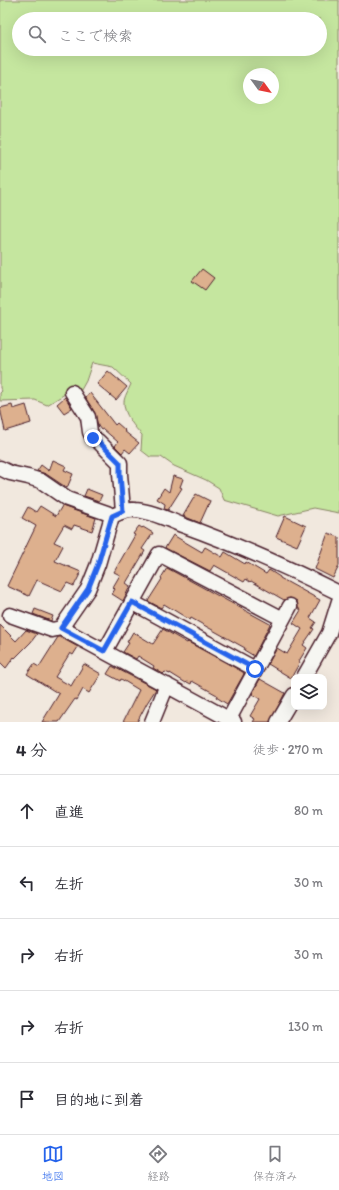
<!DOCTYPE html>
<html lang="ja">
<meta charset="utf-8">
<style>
:root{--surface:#fff;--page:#f2f2f3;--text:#2b2b33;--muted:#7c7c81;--line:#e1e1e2;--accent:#2563eb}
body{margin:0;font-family:Itim,"Klee One",sans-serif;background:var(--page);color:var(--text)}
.controls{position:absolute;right:12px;bottom:12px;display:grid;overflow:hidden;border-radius:8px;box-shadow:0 4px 16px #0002}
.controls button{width:36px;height:36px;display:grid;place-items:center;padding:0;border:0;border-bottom:1px solid var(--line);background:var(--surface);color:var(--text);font:20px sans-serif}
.compass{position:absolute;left:243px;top:68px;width:36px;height:36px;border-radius:50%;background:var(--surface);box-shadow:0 4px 16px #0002;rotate:123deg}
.stop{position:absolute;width:12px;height:12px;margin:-9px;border:3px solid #2563eb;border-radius:50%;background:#fff}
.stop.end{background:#2563eb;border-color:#fff;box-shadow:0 1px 4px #0008}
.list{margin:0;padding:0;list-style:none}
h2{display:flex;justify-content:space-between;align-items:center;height:52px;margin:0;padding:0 16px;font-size:17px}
h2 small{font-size:13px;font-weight:400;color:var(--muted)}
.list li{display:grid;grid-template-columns:26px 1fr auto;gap:12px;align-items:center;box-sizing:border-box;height:72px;padding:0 16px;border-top:1px solid var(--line)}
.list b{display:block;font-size:15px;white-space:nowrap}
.list em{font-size:13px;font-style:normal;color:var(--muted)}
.icon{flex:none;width:22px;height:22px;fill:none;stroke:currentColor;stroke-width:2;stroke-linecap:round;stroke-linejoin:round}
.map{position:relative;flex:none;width:339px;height:722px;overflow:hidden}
.search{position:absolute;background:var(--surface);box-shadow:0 4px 16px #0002;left:12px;right:12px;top:12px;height:44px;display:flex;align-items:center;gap:10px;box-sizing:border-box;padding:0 14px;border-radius:22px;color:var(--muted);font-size:15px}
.sheet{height:412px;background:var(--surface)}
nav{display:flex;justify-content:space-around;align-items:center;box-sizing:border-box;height:56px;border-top:1px solid var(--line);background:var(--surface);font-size:11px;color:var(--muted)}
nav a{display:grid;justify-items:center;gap:2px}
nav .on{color:var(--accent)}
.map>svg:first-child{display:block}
.green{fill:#c5e69f;stroke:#888265;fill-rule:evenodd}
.building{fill:#ddb08e;stroke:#4a1f2b}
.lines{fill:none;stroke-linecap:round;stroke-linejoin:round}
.minor-casing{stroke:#4a1f2b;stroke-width:17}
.minor{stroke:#f6f6f2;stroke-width:14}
.route{stroke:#2563eb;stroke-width:5}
</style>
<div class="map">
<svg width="339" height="722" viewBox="0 0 339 722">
<rect width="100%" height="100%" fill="#f1e8de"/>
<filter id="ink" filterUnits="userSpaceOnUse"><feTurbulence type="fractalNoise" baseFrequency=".025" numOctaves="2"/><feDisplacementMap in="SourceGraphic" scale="8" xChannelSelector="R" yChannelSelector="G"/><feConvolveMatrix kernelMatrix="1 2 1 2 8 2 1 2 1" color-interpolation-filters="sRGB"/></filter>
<g filter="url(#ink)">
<!-- green -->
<path class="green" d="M0,0H339V513L313,508L278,516L224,500L219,488L206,480L174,466L161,457H150L141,450L142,435C135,428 123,413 124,402C124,397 129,389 131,384L113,367L92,363L86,381L77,397L65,394L47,405L35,400L0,401V393L2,391L0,388ZM19,19H320V49H19ZM249,74H273V98H249Z"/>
<!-- building -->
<path class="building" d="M202,269L214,278L205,290L192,281Z
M108,371L127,387L116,400L97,384Z
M90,393L115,425L117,423L125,430L124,431L139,443L130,453L125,449L122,453L115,446L118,442L103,429L101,430L98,426L95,413L85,397Z
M65,397L72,408L64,413L57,404Z
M12,405L13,409L26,405L31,423L5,431L0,408Z
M53,460L66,466L64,470L73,474L67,488L46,474L37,471L41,465L49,471Z
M173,476L183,479L180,487L182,488L168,510L164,509L165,504L157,499L164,488L169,492Z
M87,489L102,495L99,501L84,496Z
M196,494L210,501L200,523L183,516Z
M40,506L56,516L62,506L96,518L92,531L74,525L72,529L64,525L54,542L63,546L55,561L81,572L74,586L67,583L62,591L37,580L29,596L7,586L36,526L22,518L28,507L36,512Z
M285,516L306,526L297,546L276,537Z
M139,526L142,528L143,527L153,533L142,549L145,551L126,583L130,586L123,601L112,594L115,589L113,587L120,575L114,572L135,535L133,534Z
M328,533L339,537V566L333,578L315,569Z
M173,535L202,552L205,547L222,557L225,552L245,564L246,562L266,574L269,570L280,577V578L320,600L310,618L316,622L312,628L314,629L303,645L307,648L299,661L300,662L291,678L268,664L277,648L287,654L302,629L293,623L301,610L298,608L297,601L290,598L284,600L251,581L250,582L246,579L244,582L214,565L210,571L165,548Z
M167,568L270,624L254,656L244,650L245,648L191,618L190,620L164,604L161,608L148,601L162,579L161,578Z
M35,609L53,616L51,621L33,614Z
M0,625L16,641L26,630L37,634L31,642L15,658L14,657L6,668L0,662Z
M163,629L187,643L188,642L243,672L244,674L227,704L216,697L217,695L192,681L191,684L187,682L186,683L170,673V674L165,672L163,674L153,668L154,666L138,656L136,659L123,652L129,643L127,642L133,632L153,644Z
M58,637H60L78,647L73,655L70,653L55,677L71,686L84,664L101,674L89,693L83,689L77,700L75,699L59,722H42L59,694L27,674L34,664L39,667Z
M112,666L156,689L147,703L137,722H123L139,690L121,679L120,681L107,674Z
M260,679L285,693L270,722H253L255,719L250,716L260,699L252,694Z"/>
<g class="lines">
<defs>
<path id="minor" d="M72,392L88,417L90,432L93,438L98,441L120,463V474L123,511
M0,468L10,473L28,477L41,481L67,499L107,513L112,516C119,513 127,509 135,510C151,511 167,519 182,525C235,544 289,568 339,593
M132,602L255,669
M10,615L52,630L61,628L234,722
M61,628L88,589L98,564L112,516
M105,651L159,554L283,619
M304,677L329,633L339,601
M229,719L290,606
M152,722L167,685
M278,722L294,695"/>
</defs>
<!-- minor casing -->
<use href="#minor" class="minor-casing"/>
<!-- minor -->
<use href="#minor" class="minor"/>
</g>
</g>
<g class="lines" filter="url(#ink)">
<!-- route -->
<path class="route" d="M93,438L98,441L120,463V474L123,511L112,516L98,564L88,589L61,628L104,651L132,602L255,669"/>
</g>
</svg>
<div class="controls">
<button><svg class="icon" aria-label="layers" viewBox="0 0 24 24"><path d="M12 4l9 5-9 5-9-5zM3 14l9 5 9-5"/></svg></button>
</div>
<svg class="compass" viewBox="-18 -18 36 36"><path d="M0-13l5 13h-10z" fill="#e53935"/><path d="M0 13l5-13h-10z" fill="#7c7c81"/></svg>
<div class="stop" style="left:255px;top:669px"></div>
<div class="stop end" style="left:93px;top:438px"></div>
<div class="search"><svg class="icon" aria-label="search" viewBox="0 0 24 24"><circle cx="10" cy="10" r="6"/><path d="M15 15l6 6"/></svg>ここで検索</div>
</div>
<section class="sheet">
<h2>4 分<small>徒歩 · 270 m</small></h2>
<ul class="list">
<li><svg class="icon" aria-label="ahead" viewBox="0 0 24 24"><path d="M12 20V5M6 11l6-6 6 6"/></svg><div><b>直進</b></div><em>80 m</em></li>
<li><svg class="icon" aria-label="left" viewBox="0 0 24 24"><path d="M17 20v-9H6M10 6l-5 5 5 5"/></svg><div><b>左折</b></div><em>30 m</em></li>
<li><svg class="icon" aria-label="right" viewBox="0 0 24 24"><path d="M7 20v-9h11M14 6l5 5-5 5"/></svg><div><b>右折</b></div><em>30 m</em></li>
<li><svg class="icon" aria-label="right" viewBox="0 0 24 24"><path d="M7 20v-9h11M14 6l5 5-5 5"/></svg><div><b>右折</b></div><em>130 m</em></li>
<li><svg class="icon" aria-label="arrive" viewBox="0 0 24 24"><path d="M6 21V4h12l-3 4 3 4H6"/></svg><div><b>目的地に到着</b></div></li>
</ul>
</section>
<nav>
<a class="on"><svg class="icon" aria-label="map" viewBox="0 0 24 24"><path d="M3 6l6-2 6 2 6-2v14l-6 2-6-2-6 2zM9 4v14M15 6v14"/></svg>地図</a>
<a><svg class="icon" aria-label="directions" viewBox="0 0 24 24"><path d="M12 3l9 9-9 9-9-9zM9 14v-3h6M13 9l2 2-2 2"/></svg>経路</a>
<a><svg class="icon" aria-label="saved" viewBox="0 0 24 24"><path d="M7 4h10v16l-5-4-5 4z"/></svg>保存済み</a>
</nav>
